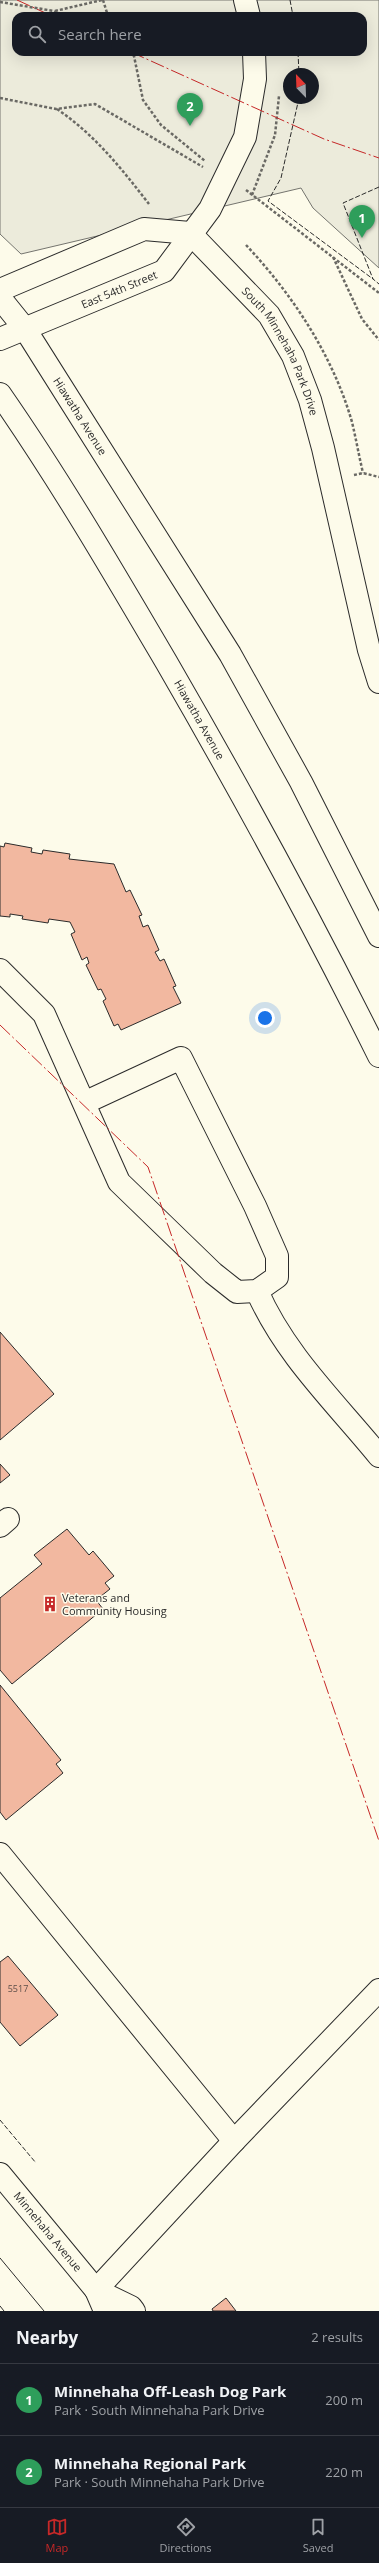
<!DOCTYPE html>
<meta charset="utf-8">
<style>
:root{--surface:#171b24;--page:#242831;--text:#f1f3f6;--muted:#9ea1a6;--line:#363941;--accent:#c62828}
body{margin:0;font-family:"Open Sans",sans-serif;background:var(--page);color:var(--text)}
.compass{position:absolute;left:283px;top:68px;width:36px;height:36px;border-radius:50%;background:var(--surface);box-shadow:0 4px 16px #0002;rotate:337deg}
.you{position:absolute;left:265px;top:1018px;width:14px;height:14px;margin:-10px;border:3px solid #fff;border-radius:50%;background:#1a73e8;box-shadow:0 0 0 6px #1a73e833}
.badge{display:grid;place-items:center;width:26px;height:26px;border-radius:50%;background:var(--accent);color:#fff;font-size:13px;font-weight:700}
.pin{position:absolute;translate:-50% -33px;filter:drop-shadow(0 1px 2px #0008)}
.pin::after{content:'';position:absolute;top:21px;width:14px;height:12px;background:inherit;clip-path:polygon(0 0,100% 0,50% 100%)}
.list{margin:0;padding:0;list-style:none}
h2{display:flex;justify-content:space-between;align-items:center;height:52px;margin:0;padding:0 16px;font-size:17px}
h2 small{font-size:13px;font-weight:400;color:var(--muted)}
.list li{display:grid;grid-template-columns:26px 1fr auto;gap:12px;align-items:center;box-sizing:border-box;height:72px;padding:0 16px;border-top:1px solid var(--line)}
.list b{display:block;font-size:15px;white-space:nowrap}
.list p{margin:0;font-size:13px;white-space:nowrap;color:var(--muted)}
.list em{font-size:13px;font-style:normal;color:var(--muted)}
.icon{flex:none;width:22px;height:22px;fill:none;stroke:currentColor;stroke-width:2;stroke-linecap:round;stroke-linejoin:round}
.map{position:relative;flex:none;width:379px;height:2311px;overflow:hidden}
.search{position:absolute;background:var(--surface);box-shadow:0 4px 16px #0002;left:12px;right:12px;top:12px;height:44px;display:flex;align-items:center;gap:10px;box-sizing:border-box;padding:0 14px;border-radius:12px;color:var(--muted);font-size:15px}
.sheet{height:196px;background:var(--surface)}
nav{display:flex;justify-content:space-around;align-items:center;box-sizing:border-box;height:56px;border-top:1px solid var(--line);background:var(--surface);font-size:11px;color:var(--muted)}
nav a{display:grid;justify-items:center;gap:2px}
nav .on{color:var(--accent)}
.map>svg:first-child{display:block}
.green{fill:#ecebdb;stroke:#74746e;fill-rule:evenodd}
.building{fill:#f2b8a0;stroke:#2b2b2b}
.lines{fill:none;stroke-linecap:round;stroke-linejoin:round}
.minor-casing{stroke:#2b2b2b;stroke-width:24}
.highway-casing{stroke:#2b2b2b;stroke-width:24}
.path{stroke:#6a6964;stroke-width:2.5;stroke-dasharray:3 2;stroke-linecap:butt}
.minor{stroke:#fdfbea;stroke-width:22}
.highway{stroke:#fdfbea;stroke-width:22}
.tram{stroke:#2b2b2b;stroke-width:1}
.fence{stroke:#2b2b2b;stroke-width:1;stroke-dasharray:5 2;stroke-linecap:butt}
.power{stroke:#c62828;stroke-width:1;stroke-dasharray:14 3 2 3;stroke-linecap:butt}
.labels{text-anchor:middle;stroke-width:3;stroke-linejoin:round;paint-order:stroke}
.number-label{font-size:9px;fill:#5d4e48}
.street-label{font-size:11px;fill:#2b2b2b;stroke:#fdfbea}
.poi-label{font-size:11px;fill:#2b2b2b;stroke:#fdfbea;text-anchor:start}
</style>
<div class="map">
<svg width="379" height="2311" viewBox="0 0 379 2311">
<rect width="100%" height="100%" fill="#fdfbea"/>
<!-- green -->
<path class="green" d="M0,0H379V268L313,208L301,188L21,254L0,234ZM16,16H363V52H16ZM289,74H313V98H289Z"/>
<!-- building -->
<path class="building" d="M5,843L32,848L31,852L42,854L43,850L70,854L69,859L114,864L126,892L130,890L142,915L139,916L143,927L148,925L159,950L155,952L160,961L164,959L176,986L173,987L181,1003L121,1030L118,1024L114,1026L103,1001L106,999L101,989L98,990L86,965L89,963L87,957L82,960L71,934L75,932L70,922L49,919L48,923L22,919L23,916L10,914V917L0,916V846L4,847Z
M0,1332L54,1394L0,1440Z
M0,1464L10,1475L0,1483Z
M67,1529L89,1555L93,1551L114,1576L105,1583L110,1589L96,1600L103,1609L12,1684L0,1670V1598L42,1564L34,1555Z
M0,1685L61,1760L56,1764L63,1773L6,1820L0,1812Z
M8,1956L58,2015L20,2046L0,2022V1962Z
M226,2298L236,2311H213L212,2309Z"/>
<g class="lines">
<defs>
<g id="minor">
<path d="M245,0L249,16"/>
<path id="s1" d="M190,233L269,315L293,356L310,400L323,448L369,650L379,682"/>
<path d="M0,290L144,229L190,233"/>
<path id="s2" d="M0,339L164,271L210,209L245,137L255,79L254,52"/>
<path d="M0,970L44,1014L119,1182L213,1273L237,1292L257,1291L277,1277V1256L255,1206L181,1058L84,1103"/>
<path d="M257,1291C285,1355 335,1402 379,1456"/>
<path d="M0,1526L8,1519"/>
<path d="M0,1854L234,2141"/>
<path id="s3" d="M0,2174L96,2290L105,2311"/>
<path d="M96,2290L234,2141L379,1990"/>
<path d="M96,2290L131,2307L134,2311"/>
</g>
<g id="highway">
<path id="s4" d="M0,298L25,329L230,654L301,782L379,936"/>
<path id="s5" d="M0,394C61,482 114,573 168,665C242,793 313,923 379,1056"/>
</g>
</defs>
<!-- minor casing -->
<use href="#minor" class="minor-casing"/>
<!-- highway casing -->
<use href="#highway" class="highway-casing"/>
<!-- path -->
<path class="path" d="M103,0L108,16
M0,2L54,11L64,16
M55,11L102,0
M129,52L134,56L143,100L161,125L205,161
M0,98L56,109L95,104L203,167
M57,109C95,135 121,168 149,204
M246,190L379,293
M252,195L275,135L279,96
M246,245C293,295 333,356 352,422C356,439 359,456 363,473
M333,257L362,319L379,340
M354,475L363,473L379,477"/>
<!-- minor -->
<use href="#minor" class="minor"/>
<!-- highway -->
<use href="#highway" class="highway"/>
<!-- tram -->
<path class="tram" d="M0,2258L44,2311
M0,2306L4,2311"/>
<!-- fence -->
<path class="fence" d="M290,0L293,16
M298,52L299,74
M299,98L281,178L268,201L373,279
M379,187L343,203L373,279L379,284
M0,2120L36,2163"/>
<!-- power -->
<path class="power" d="M17,0L52,16
M131,52L324,139L379,158
M0,1025L148,1167L379,1841"/>
</g>
<!-- icons -->
<defs>
<symbol id="building-bare" viewBox="-9 -9 18 18"><path d="M-4-6H4V6H1V3H-1V6H-4ZM-2.5-4.3h1.7v1.8h-1.7ZM.8-4.3h1.7v1.8H.8ZM-2.5-1h1.7V.8h-1.7ZM.8-1h1.7V.8H.8Z" fill="#c62828" stroke="#fdfbea" stroke-width="2.5" paint-order="stroke"/></symbol>
</defs>
<g fill-rule="evenodd">
<use href="#building-bare" x="39" y="1593" width="22" height="22"/>
</g>
<g class="labels">
<!-- number labels -->
<g class="number-label">
<text x="18" y="1992">5517</text>
</g>
<!-- street labels -->
<g class="street-label">
<text dy="4" stroke="none"><textPath href="#s2" startOffset="129">East 54th Street</textPath></text>
<text dy="4" stroke="none"><textPath href="#s1" startOffset="151">South Minnehaha Park Drive</textPath></text>
<text dy="4" stroke="none"><textPath href="#s4" startOffset="143">Hiawatha Avenue</textPath></text>
<text dy="4" stroke="none"><textPath href="#s5" startOffset="382">Hiawatha Avenue</textPath></text>
<text dy="4" stroke="none"><textPath href="#s3" startOffset="75">Minnehaha Avenue</textPath></text>
</g>
<!-- poi labels -->
<g class="poi-label">
<text x="62" y="1602">Veterans and<tspan x="62" dy="13">Community Housing</tspan></text>
</g>
</g>
</svg>
<svg class="compass" viewBox="-18 -18 36 36"><path d="M0-13l5 13h-10z" fill="#e53935"/><path d="M0 13l5-13h-10z" fill="#9ea1a6"/></svg>
<div class="you"></div>
<div class="pin badge" style="left:362px;top:238px;background:#2e9e5b">1</div>
<div class="pin badge" style="left:190px;top:126px;background:#2e9e5b">2</div>
<div class="search"><svg class="icon" aria-label="search" viewBox="0 0 24 24"><circle cx="10" cy="10" r="6"/><path d="M15 15l6 6"/></svg>Search here</div>
</div>
<section class="sheet">
<h2>Nearby<small>2 results</small></h2>
<ul class="list">
<li><span class="badge" style="background:#2e9e5b">1</span><div><b>Minnehaha Off-Leash Dog Park</b><p>Park · South Minnehaha Park Drive</p></div><em>200 m</em></li>
<li><span class="badge" style="background:#2e9e5b">2</span><div><b>Minnehaha Regional Park</b><p>Park · South Minnehaha Park Drive</p></div><em>220 m</em></li>
</ul>
</section>
<nav>
<a class="on"><svg class="icon" aria-label="map" viewBox="0 0 24 24"><path d="M3 6l6-2 6 2 6-2v14l-6 2-6-2-6 2zM9 4v14M15 6v14"/></svg>Map</a>
<a><svg class="icon" aria-label="directions" viewBox="0 0 24 24"><path d="M12 3l9 9-9 9-9-9zM9 14v-3h6M13 9l2 2-2 2"/></svg>Directions</a>
<a><svg class="icon" aria-label="saved" viewBox="0 0 24 24"><path d="M7 4h10v16l-5-4-5 4z"/></svg>Saved</a>
</nav>
